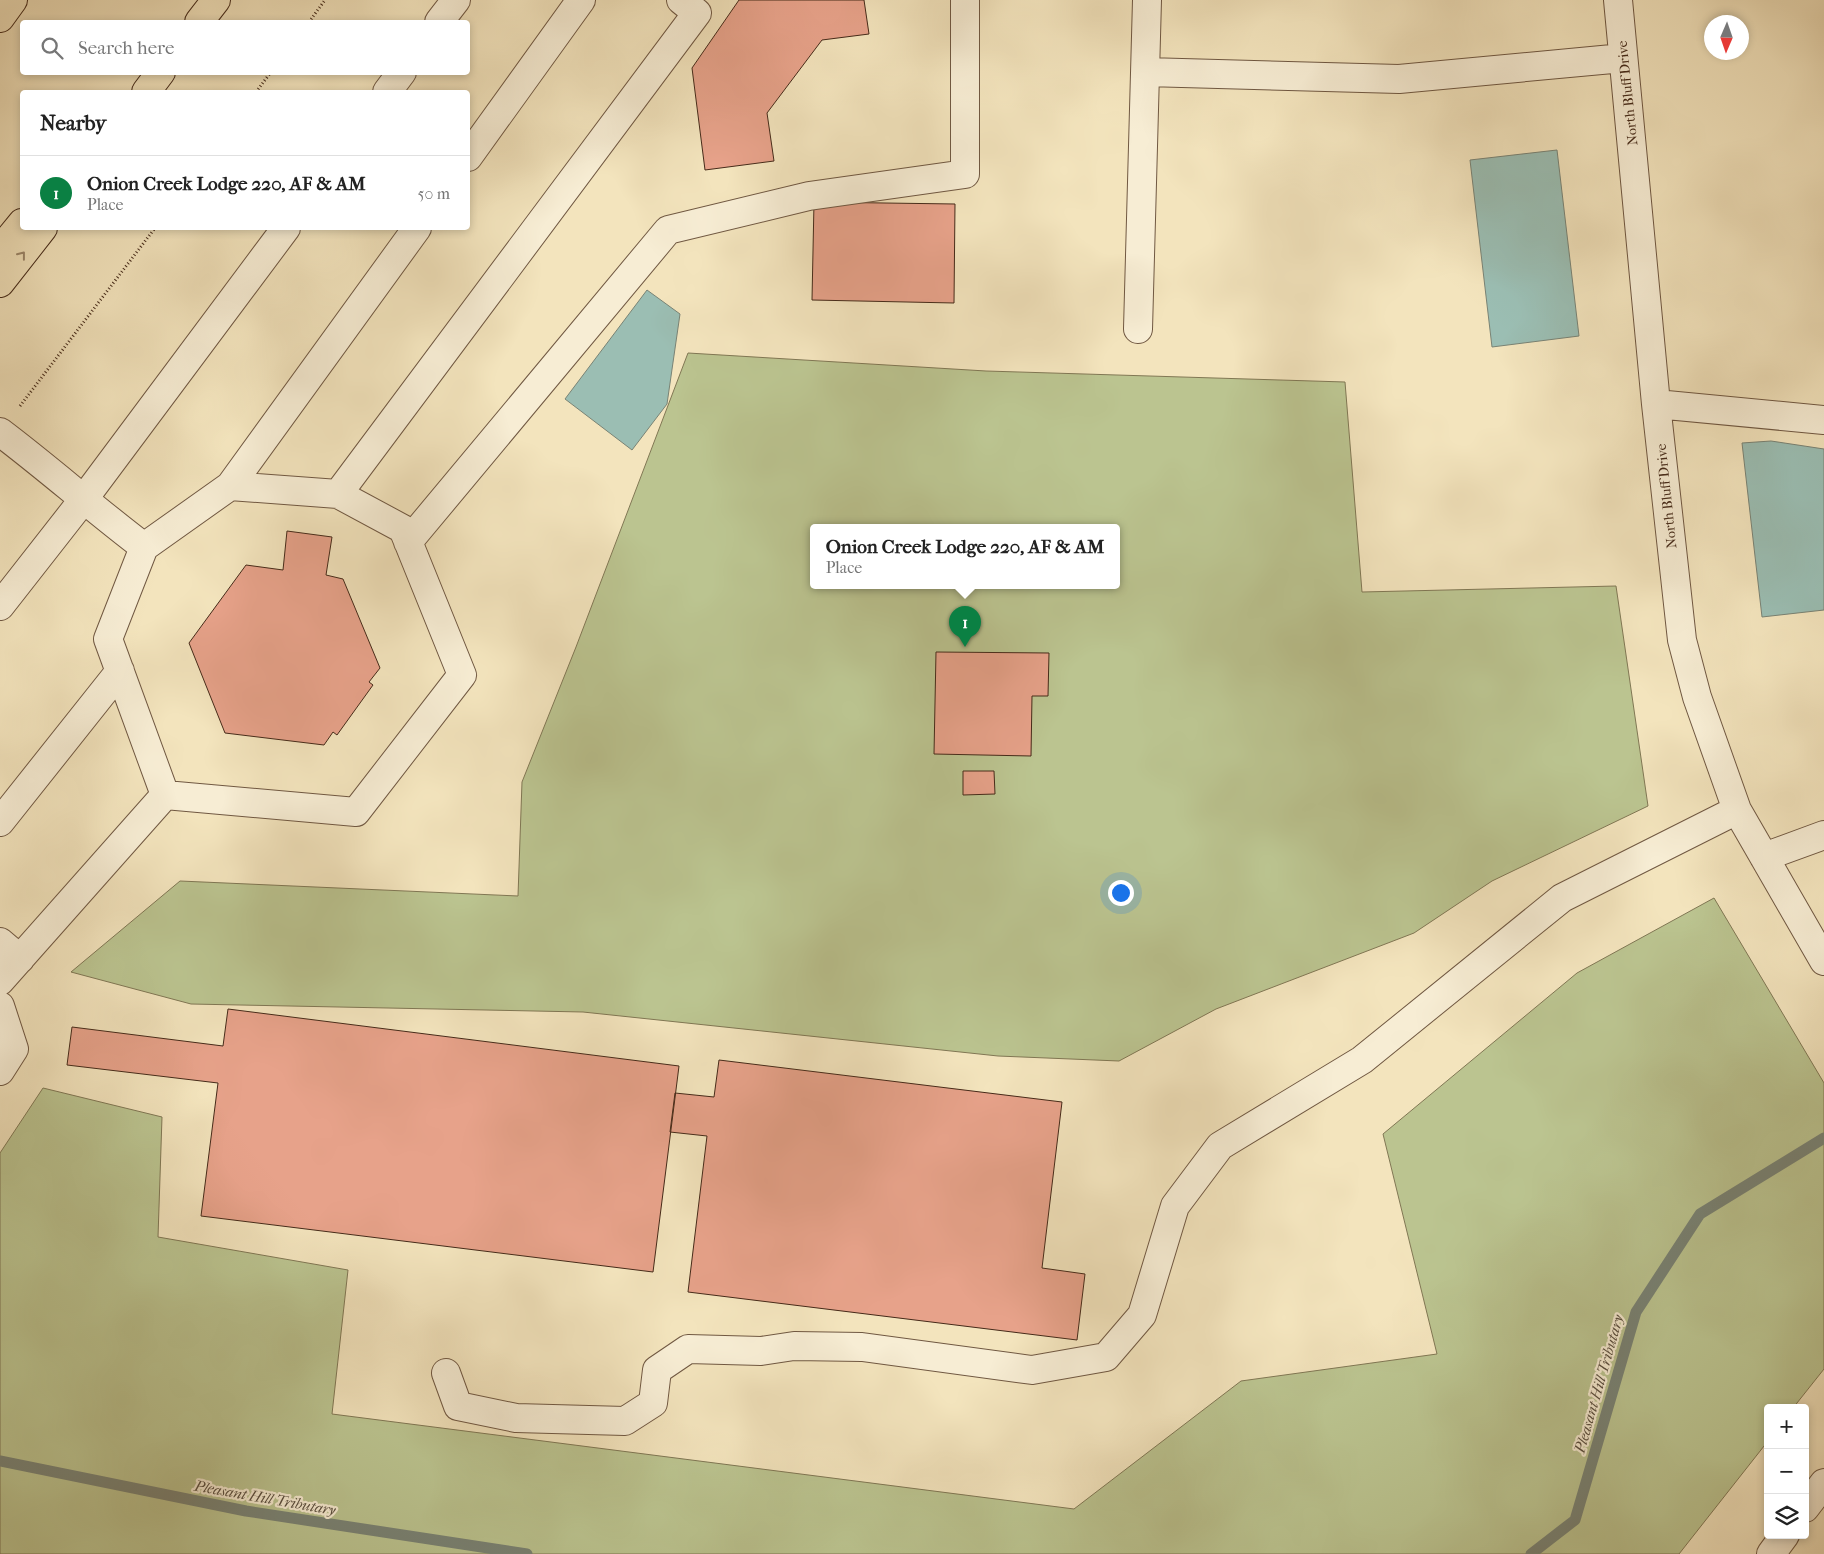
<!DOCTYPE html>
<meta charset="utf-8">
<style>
:root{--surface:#fff;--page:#f6f6f6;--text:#222;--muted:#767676;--line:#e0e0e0;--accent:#0b8043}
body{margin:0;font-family:"IM FELL French Canon",serif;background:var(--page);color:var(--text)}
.controls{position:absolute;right:15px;bottom:15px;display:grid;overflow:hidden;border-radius:5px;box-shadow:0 2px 8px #0003}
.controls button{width:45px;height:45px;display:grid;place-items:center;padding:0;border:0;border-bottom:1px solid var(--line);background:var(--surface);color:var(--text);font:25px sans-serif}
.compass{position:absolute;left:1704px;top:15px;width:45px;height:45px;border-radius:50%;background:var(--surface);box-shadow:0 2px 8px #0003;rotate:182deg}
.you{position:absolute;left:1120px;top:892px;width:18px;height:18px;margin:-12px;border:4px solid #fff;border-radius:50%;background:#1a73e8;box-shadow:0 0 0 8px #1a73e833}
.badge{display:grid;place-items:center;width:32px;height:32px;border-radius:50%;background:var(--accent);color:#fff;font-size:16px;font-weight:700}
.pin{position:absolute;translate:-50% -41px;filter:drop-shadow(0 1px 2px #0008)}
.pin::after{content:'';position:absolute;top:26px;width:18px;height:15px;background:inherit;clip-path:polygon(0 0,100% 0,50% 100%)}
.popup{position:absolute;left:810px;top:524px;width:310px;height:65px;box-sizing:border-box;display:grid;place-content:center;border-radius:5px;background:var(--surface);filter:drop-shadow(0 1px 4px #0005);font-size:16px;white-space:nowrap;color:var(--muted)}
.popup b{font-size:19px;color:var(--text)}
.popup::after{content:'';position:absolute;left:50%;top:100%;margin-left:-10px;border:10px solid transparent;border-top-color:var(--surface)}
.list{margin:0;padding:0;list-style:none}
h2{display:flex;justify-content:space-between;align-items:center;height:65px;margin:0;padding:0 20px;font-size:21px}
h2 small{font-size:16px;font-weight:400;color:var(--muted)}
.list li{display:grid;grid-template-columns:32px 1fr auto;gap:15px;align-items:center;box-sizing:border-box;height:75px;padding:0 20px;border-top:1px solid var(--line)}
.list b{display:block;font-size:19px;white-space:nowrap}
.list p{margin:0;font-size:16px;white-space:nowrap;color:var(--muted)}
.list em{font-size:16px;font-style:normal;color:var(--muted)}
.icon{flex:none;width:28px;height:28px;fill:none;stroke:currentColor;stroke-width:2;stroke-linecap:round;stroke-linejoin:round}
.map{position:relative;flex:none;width:1824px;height:1554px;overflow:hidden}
.search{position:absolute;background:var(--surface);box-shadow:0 2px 8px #0003;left:20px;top:20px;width:450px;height:55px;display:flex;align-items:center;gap:12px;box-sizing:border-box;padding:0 18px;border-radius:5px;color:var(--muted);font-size:19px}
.panel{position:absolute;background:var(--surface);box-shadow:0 2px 8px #0003;left:20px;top:90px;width:450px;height:140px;border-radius:5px}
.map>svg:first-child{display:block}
.green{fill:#bbc490;stroke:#807754;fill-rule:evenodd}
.water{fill:#9bbeb3;stroke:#798375}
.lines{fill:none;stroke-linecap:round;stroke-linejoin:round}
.stream{stroke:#798375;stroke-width:11}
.building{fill:#e7a28a;stroke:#452a19}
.minor-casing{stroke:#705842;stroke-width:30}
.major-casing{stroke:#452a19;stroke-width:30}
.highway-casing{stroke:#452a19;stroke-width:30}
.path{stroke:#452a19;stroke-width:3;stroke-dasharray:1 2.5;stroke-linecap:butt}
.minor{stroke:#f7edd4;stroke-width:28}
.major{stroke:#f3e4bd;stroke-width:28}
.highway{stroke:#f3e4bd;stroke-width:28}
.oneway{stroke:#9c876b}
.labels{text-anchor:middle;stroke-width:4.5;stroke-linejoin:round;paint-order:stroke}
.street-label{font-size:14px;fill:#452a19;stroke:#f7edd4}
.water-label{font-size:15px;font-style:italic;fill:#5a4f40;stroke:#f7edd4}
</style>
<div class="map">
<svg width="1824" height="1554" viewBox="0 0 1824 1554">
<rect width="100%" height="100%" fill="#f3e4bd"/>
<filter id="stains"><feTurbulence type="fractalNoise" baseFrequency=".004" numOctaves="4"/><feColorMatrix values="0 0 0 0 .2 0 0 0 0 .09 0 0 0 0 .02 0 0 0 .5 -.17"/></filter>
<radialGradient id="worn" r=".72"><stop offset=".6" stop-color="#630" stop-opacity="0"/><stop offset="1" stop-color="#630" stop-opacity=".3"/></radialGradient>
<!-- green -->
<path class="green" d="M688,353L986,371L1345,382L1362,592L1616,586L1648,806L1492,881L1414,933L1216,1009L1119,1061L998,1056L583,1012L191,1004L71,972L180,881L518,896L522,782L576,647ZM814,528H1116V586H814Z
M1714,898L1824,1083V1369L1793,1408H1768V1441L1679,1554H0V1153L43,1088L162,1117L158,1237L348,1270L332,1414L1074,1509L1241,1381L1437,1354L1383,1134L1577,973Z"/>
<!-- water -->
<path class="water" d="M1557,150L1579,336L1492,347L1470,160Z
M647,290L680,314L667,404L632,450L565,399Z
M1771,441L1824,449V610L1762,617L1742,443Z"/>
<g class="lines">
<!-- stream -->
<path class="stream" d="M0,1461L246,1511L527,1554
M1531,1554L1575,1520L1636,1312L1700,1214L1824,1138"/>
</g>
<!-- building -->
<path class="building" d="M739,0H864L869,34L822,40L767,113L774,161L705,170L692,68Z
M814,202L955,204L954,303L812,300Z
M287,531L332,537L326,575L343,579L380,668L369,682L373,685L337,735L333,732L324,745L225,733L189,643L246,565L283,570Z
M936,652L1049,653L1048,696H1032L1031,756L934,754Z
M963,771H994L995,794L963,795Z
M228,1009L679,1066L653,1272L201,1216L218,1083L67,1065L72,1027L223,1046Z
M719,1060L1062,1102L1042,1268L1085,1274L1077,1340L688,1292L707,1136L670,1132L675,1093L714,1097Z"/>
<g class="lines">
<defs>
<path id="minor" d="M1618,0L1656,404L1682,640L1697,697L1737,810L1824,961
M439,22L456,0
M1146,72L1399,79L1623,58
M387,92L402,72
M468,157L581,0
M1138,329L1147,0
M1656,404L1824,420
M0,432C49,469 95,510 144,547
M230,486L338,494L403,529L462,675L356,812L165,795L108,639L144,547Z
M230,486L417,228
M338,494L697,13L681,0
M408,542L668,230L809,196L965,174V0
M0,606L83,500L286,228
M0,822L120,671
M1764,857L1824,835
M0,942L20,959
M0,981L165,795
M0,1006L14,1049L0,1071
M446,1373L458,1406L516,1418L625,1421L653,1403L657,1370L688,1349L761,1351L794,1346L862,1347L1032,1370L1106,1357L1142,1315L1175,1206L1220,1146L1362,1060L1562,898L1737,810
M1805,1508L1824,1483
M1771,1554L1785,1535"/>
<path id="major" d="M199,22L216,0
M146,92L161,72
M0,283L43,228"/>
<path id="highway" d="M0,18L13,0
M0,250L22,223"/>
</defs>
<!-- minor casing -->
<use href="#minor" class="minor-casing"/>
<!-- major casing -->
<use href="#major" class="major-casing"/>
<!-- highway casing -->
<use href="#highway" class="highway-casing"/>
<!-- path -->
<path class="path" d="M309,22L325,0
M256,92L271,72
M20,406L155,228"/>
<!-- minor -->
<use href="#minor" class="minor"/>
<!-- major -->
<use href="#major" class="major"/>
<!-- highway -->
<use href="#highway" class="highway"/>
</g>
<!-- one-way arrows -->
<defs><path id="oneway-chevron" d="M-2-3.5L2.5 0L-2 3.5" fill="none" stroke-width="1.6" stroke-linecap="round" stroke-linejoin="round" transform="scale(1.25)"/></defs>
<use class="oneway" href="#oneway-chevron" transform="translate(22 255) rotate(-52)"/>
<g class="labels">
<!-- street labels -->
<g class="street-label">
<text transform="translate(1627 93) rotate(-96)" y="5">North Bluff Drive</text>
<text transform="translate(1666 496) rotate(-96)" y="5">North Bluff Drive</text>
</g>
<!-- water labels -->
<g class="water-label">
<text transform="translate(1599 1384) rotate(-74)" y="5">Pleasant Hill Tributary</text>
<text transform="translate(265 1498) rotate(10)" y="5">Pleasant Hill Tributary</text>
</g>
</g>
<rect width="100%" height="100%" filter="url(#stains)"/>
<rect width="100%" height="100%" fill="url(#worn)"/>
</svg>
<div class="controls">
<button>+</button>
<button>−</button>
<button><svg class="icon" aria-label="layers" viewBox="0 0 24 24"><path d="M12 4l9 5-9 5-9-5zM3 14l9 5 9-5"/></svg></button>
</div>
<svg class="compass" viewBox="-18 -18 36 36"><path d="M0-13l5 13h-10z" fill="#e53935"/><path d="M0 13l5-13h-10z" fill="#767676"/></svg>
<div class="you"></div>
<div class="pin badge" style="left:965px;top:647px">1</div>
<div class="popup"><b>Onion Creek Lodge 220, AF &amp; AM</b>Place</div>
<div class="search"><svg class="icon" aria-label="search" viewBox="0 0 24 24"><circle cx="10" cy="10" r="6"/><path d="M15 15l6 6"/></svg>Search here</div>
<section class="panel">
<h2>Nearby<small></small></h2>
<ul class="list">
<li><span class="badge">1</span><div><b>Onion Creek Lodge 220, AF &amp; AM</b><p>Place</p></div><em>50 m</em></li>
</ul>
</section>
</div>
